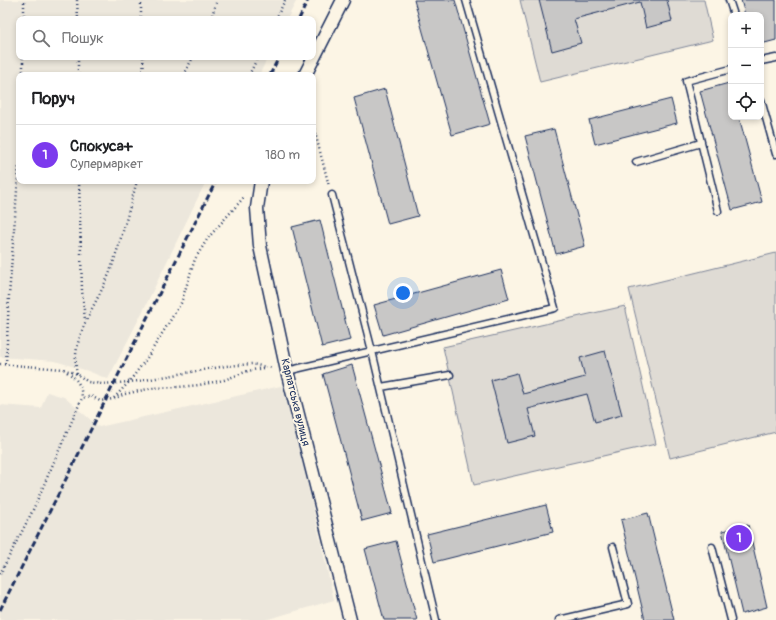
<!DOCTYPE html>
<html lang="uk">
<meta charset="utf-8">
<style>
:root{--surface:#fff;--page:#f6f6f6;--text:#202124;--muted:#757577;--line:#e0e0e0;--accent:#7c3aed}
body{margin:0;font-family:Pangolin,sans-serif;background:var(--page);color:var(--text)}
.controls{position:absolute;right:12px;top:12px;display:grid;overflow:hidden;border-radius:8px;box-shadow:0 2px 6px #0003}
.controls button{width:36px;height:36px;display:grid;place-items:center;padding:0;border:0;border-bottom:1px solid var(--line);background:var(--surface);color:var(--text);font:20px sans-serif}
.you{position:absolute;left:403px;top:293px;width:14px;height:14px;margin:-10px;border:3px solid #fff;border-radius:50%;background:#1a73e8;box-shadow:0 0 0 6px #1a73e833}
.badge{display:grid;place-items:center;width:26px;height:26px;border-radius:50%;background:var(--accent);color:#fff;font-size:13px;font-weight:700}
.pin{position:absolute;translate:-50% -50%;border:2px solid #fff;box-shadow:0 1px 4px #0006}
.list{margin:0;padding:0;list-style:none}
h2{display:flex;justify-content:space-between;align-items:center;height:52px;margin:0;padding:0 16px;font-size:17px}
h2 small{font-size:13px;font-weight:400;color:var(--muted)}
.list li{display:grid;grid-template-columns:26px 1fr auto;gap:12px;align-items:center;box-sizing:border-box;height:60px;padding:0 16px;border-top:1px solid var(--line)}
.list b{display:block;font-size:15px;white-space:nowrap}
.list p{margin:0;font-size:13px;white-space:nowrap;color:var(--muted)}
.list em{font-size:13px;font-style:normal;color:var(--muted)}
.icon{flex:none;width:22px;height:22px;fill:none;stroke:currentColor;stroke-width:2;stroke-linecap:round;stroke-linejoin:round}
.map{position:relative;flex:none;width:776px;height:620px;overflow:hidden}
.search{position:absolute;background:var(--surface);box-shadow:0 2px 6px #0003;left:16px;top:16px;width:300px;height:44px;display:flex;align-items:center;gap:10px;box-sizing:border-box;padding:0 14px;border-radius:8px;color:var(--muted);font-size:15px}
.panel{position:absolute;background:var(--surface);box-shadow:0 2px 6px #0003;left:16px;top:72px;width:300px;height:112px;border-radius:8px}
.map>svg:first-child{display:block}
.built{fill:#ece7dc}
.green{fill:#dfdbd4;stroke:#7d8599}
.building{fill:#c8c7c6;stroke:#1b2f5e}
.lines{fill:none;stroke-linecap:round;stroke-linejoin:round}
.lane-casing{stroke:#1b2f5e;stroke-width:9}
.street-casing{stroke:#1b2f5e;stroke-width:15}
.path{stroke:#1b2f5e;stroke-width:2.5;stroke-dasharray:1 3;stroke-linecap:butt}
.lane{stroke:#fcf5e5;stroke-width:6}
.street{stroke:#fcf5e5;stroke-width:12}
.rail{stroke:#1b2f5e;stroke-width:3;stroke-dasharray:6 3;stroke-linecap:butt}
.labels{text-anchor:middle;stroke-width:4;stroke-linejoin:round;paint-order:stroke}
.street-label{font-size:11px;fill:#1b2f5e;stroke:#fcf5e5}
</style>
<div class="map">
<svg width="776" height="620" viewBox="0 0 776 620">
<rect width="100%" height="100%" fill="#fcf5e5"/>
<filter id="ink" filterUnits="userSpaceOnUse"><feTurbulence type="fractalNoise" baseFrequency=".025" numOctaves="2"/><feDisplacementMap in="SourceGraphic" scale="8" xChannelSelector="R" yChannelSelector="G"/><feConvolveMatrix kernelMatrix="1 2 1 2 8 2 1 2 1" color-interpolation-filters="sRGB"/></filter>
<g filter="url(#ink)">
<!-- built -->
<path class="built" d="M0,0H297L287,19H19V57H268L259,75H19V181H206L143,311L108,379L88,371L55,361L0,357Z
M285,385L334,600L265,620H0V405L41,408L47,392L64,397L99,427Z"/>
<!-- green -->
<path class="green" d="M520,0H704L713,40L540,82Z
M776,253V432L670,458L629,289Z
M625,306L656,444L474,485L443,347Z"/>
<!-- building -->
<path class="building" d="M414,0H455L490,124L452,135Z
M539,0H667L672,21L646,28L640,2L574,19L581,43L552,51Z
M741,0H776V40L761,44V15H745Z
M729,83L731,89V117H739L762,202L732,210L700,91Z
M385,89L418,216L388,224L354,98Z
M671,99L677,123L595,144L589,120Z
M554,129L585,246L556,254L525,136Z
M320,220L350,340L322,347L292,227Z
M501,270L509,299L383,335L374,305Z
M605,351L622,415L595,422L587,394L528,409L535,436L507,443L491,380L517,373L523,394L585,377L580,358Z
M352,365L392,513L362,521L323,374Z
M546,505L553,532L434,562L427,534Z
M648,513L674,620H645L621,520Z
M748,525L767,607L742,614L722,531Z
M396,541L417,620H384L365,549Z"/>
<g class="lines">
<defs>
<path id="lane" d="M729,0L734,15
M761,61L776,58
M761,100L776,154
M636,162L701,143
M332,195L372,351L436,620
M718,211L686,81L731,69
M287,371L555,308L466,0
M381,387L450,375
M712,547L731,620
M559,620L628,604L613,547"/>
<path id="street" d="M305,75L343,0
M261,181L257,208L260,246L287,371L350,620"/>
</defs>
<!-- lane casing -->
<use href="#lane" class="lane-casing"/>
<!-- street casing -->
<use href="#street" class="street-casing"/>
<!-- path -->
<path class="path" d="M77,0L78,19
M141,0V19
M24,19V0
M211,19L217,0
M276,19L285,0
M78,57V75
M143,57L144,75
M23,75V57
M184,75L193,57
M249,75L258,57
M313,125L329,186
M79,181L82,290L85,320
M0,364L63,369L77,374L88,382L102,384L118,383L139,381L226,366L252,364L266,367
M6,364L9,296L19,164
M67,372C78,380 81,385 82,398
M77,374C69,337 99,302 111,269C121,240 129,210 137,181
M114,398L129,382L147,358L181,303L195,259L208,238L245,196
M0,574L32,512L82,398L91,396L100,401L113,399L125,394L153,388L178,387L199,385L224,380L248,371L268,367L273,368"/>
<!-- lane -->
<use href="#lane" class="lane"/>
<!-- street -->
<use href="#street" class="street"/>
<!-- rail -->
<path class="rail" d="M299,19L308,0
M270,75L279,57
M0,610L216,181"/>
</g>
</g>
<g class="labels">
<!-- street labels -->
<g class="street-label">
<text transform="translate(296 402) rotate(76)" y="4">Карпатська вулиця</text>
</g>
</g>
</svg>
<div class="controls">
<button>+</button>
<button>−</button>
<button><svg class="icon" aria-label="locate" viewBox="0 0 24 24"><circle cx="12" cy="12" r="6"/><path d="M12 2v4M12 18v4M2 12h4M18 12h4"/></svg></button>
</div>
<div class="you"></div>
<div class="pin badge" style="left:739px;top:538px">1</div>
<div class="search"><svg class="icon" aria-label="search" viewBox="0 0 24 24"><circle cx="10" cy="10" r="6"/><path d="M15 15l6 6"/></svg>Пошук</div>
<section class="panel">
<h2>Поруч<small></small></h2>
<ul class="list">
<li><span class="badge">1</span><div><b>Спокуса+</b><p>Супермаркет</p></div><em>180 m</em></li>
</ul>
</section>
</div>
